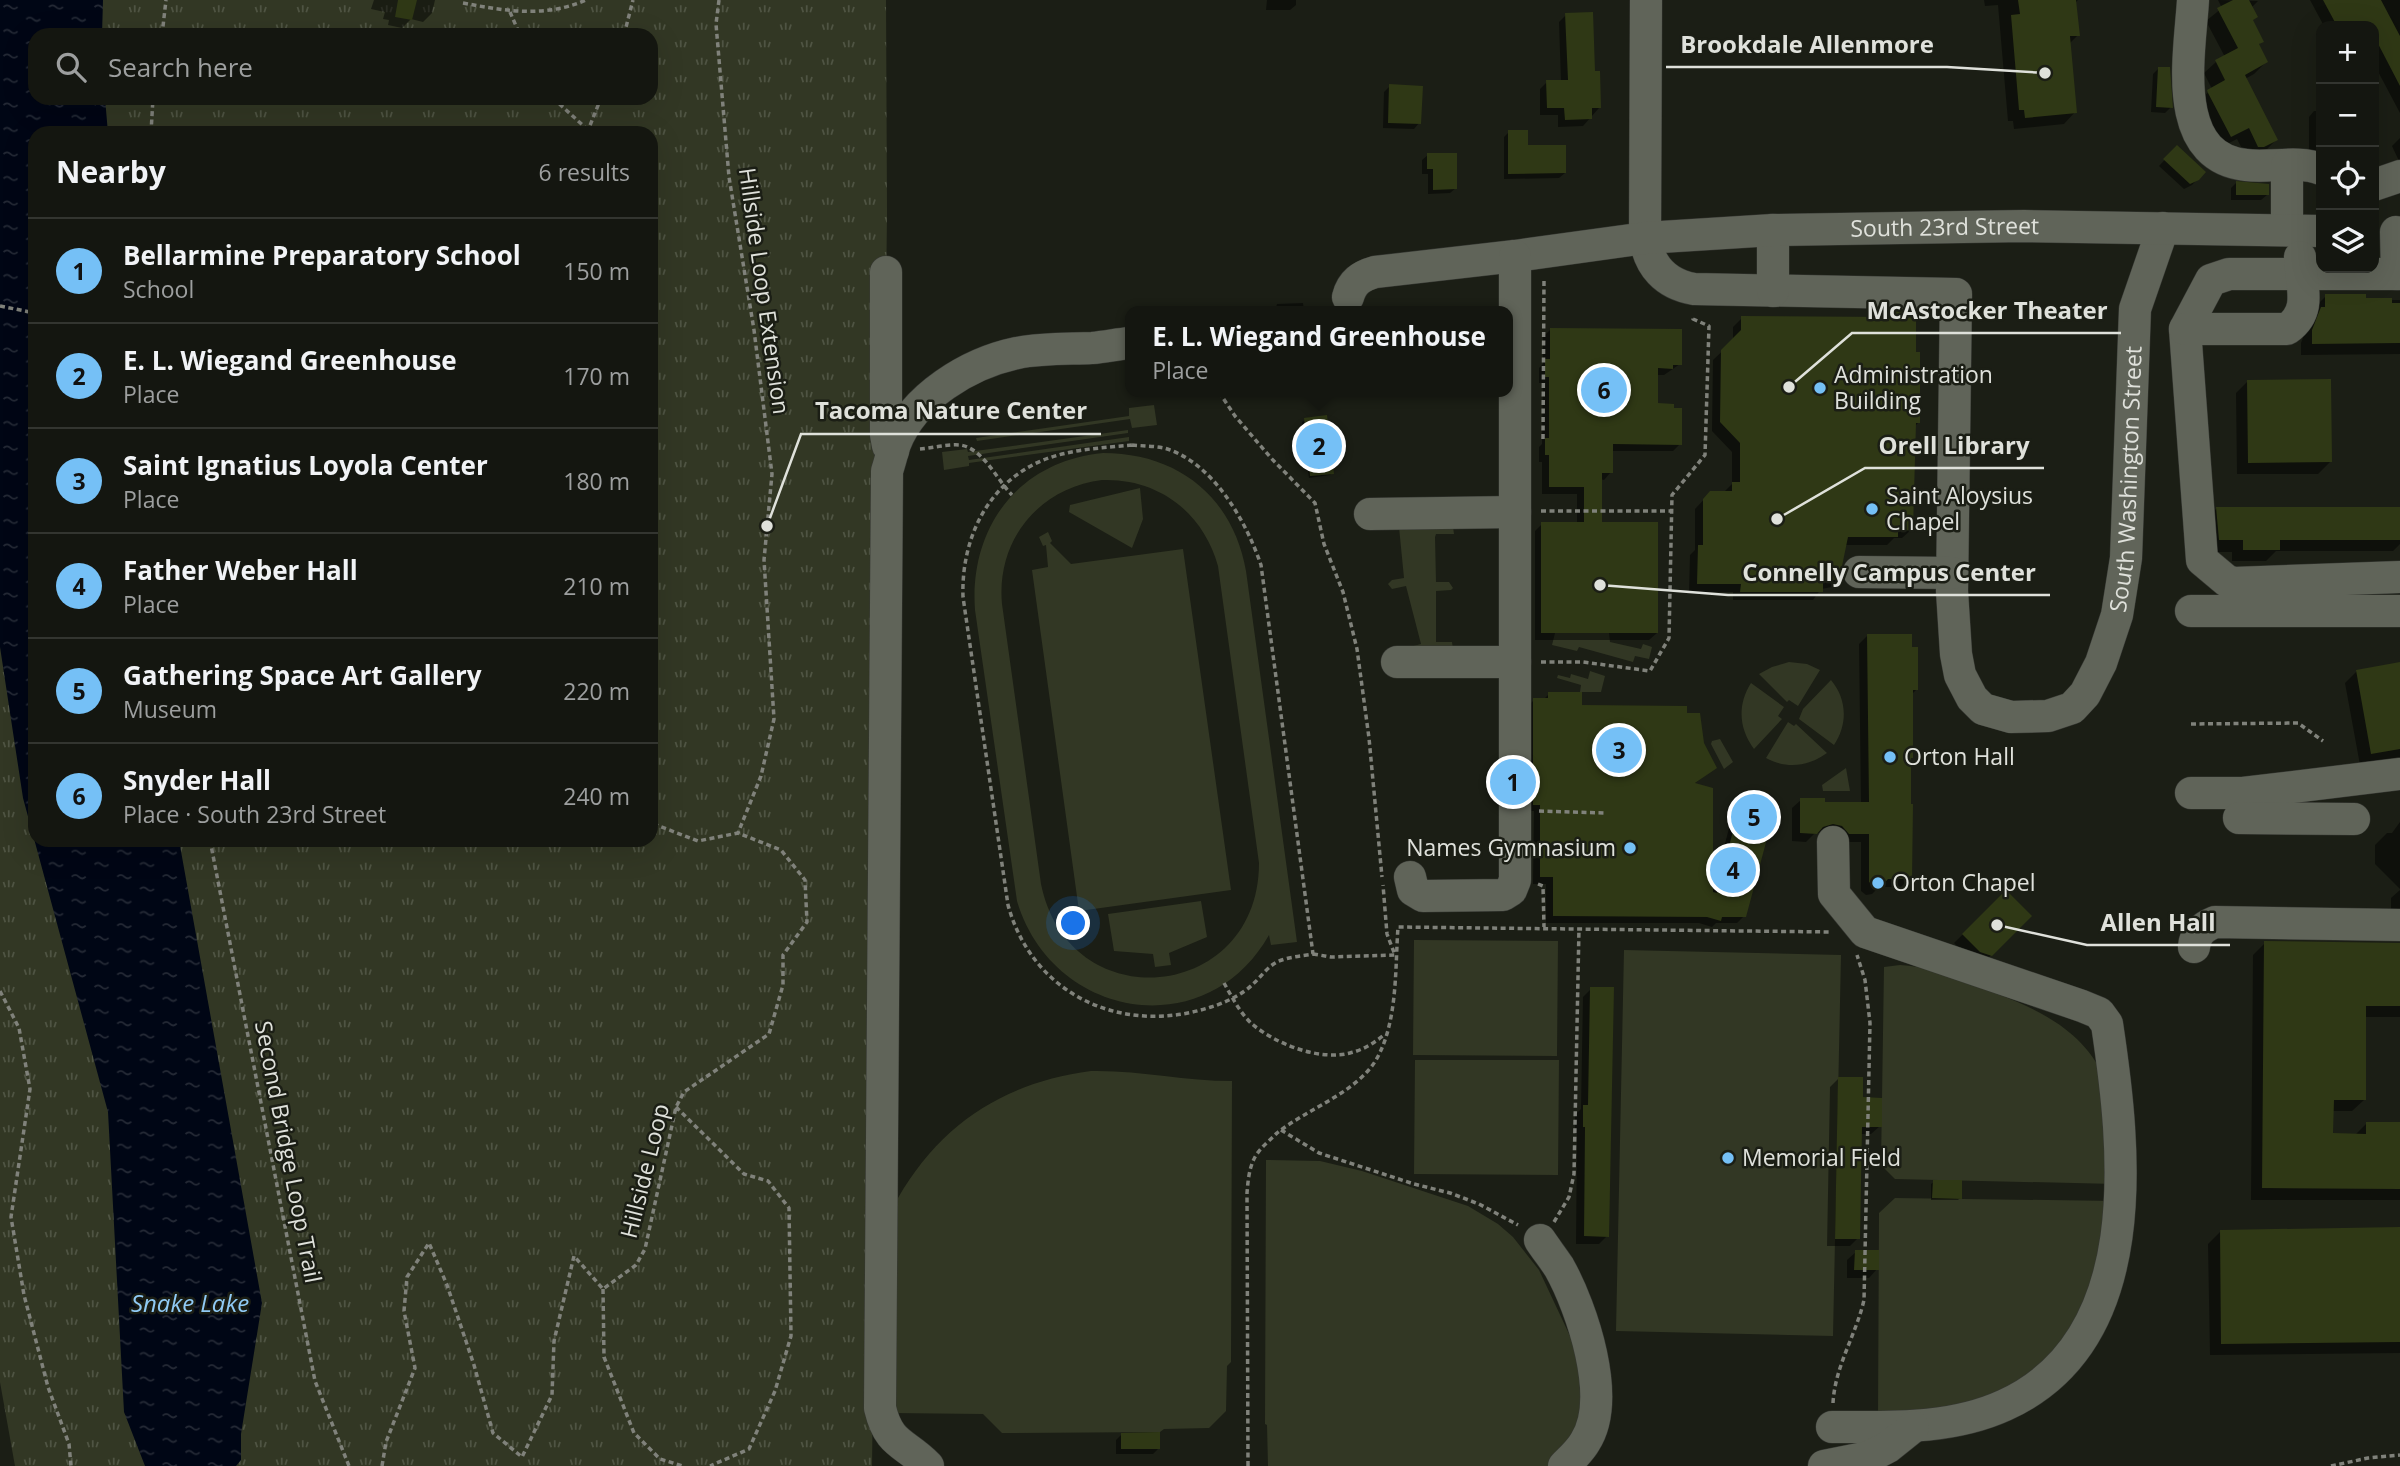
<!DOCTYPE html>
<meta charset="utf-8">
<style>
:root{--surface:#141610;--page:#1d1f19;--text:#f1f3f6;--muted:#9d9f9f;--line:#333530;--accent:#75c0f6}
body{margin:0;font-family:"Open Sans",sans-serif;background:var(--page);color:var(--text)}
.controls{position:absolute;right:21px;top:21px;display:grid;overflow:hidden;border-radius:14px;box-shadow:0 7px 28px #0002}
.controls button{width:63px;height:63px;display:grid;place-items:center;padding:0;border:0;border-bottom:2px solid var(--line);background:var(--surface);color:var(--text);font:35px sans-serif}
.you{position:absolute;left:1074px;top:924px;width:24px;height:24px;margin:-18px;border:5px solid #fff;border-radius:50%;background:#1a73e8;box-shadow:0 0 0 10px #1a73e833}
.badge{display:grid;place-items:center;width:46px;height:46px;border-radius:50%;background:var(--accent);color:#111;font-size:23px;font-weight:700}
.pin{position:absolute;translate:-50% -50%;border:4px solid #fff;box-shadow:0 2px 7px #0006}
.popup{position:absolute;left:1125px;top:306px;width:388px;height:91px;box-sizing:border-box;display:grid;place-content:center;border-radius:14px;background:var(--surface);filter:drop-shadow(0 2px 5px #0005);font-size:23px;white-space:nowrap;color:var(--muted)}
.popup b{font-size:26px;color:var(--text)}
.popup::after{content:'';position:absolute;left:50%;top:100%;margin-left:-14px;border:14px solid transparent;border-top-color:var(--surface)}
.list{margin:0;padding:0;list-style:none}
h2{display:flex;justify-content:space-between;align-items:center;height:91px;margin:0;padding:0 28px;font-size:30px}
h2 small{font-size:23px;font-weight:400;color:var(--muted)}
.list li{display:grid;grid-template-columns:46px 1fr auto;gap:21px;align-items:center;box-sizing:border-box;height:105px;padding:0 28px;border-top:2px solid var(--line)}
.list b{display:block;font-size:26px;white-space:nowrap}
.list p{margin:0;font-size:23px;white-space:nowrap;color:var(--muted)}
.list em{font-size:23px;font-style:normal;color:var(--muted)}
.icon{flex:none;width:38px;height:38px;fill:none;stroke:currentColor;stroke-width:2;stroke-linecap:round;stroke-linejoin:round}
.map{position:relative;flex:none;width:2400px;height:1466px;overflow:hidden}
.search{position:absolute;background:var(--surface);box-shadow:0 7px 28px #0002;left:28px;top:28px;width:630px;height:77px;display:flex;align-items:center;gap:18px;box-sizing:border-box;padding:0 24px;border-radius:21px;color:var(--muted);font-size:26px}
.panel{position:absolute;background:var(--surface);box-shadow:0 7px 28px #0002;left:28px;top:126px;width:630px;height:721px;border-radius:21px}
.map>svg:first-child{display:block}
.green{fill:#323724;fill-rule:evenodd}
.park{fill:url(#park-tufts);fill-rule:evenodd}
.water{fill:url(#water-ripples)}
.shadow{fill:#0007}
.building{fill:#2f3815}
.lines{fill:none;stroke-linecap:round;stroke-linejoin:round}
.minor-casing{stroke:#363833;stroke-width:33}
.path{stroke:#80827b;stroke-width:3.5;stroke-dasharray:5 3.5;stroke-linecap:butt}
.minor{stroke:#606459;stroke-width:32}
.poi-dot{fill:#75c0f6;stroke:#1b1e15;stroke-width:2.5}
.labels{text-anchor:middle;stroke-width:5;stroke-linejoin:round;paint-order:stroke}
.street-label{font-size:23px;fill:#dfe1db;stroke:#1b1e15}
.poi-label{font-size:23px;fill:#dfe1db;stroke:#1b1e15;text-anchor:start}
.water-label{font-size:24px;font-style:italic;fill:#90caf5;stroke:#1b1e15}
.leader{fill:none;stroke:#dfe1db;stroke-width:2.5}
.callout-dot{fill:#dfe1db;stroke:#1b1e15;stroke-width:2.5}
.callout-label{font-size:24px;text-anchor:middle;font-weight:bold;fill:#dfe1db;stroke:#1b1e15;stroke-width:5;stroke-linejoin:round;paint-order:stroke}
</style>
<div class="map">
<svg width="2400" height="1466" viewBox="0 0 2400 1466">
<defs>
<pattern id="park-tufts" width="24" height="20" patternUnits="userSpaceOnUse" patternTransform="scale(1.75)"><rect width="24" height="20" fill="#323724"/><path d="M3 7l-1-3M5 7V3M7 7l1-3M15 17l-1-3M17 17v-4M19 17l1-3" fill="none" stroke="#4f5443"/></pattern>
<pattern id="water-ripples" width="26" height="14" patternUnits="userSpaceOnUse" patternTransform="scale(1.75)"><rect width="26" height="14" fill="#000615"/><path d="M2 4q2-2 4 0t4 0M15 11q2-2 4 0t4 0" fill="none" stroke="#252a36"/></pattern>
</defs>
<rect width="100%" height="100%" fill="#1b1e15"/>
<!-- green -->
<path class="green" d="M1154,405L1157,425L1132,428L1130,419L977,441L976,438L1129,416V408Z
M1128,430V433L968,456L969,460L1129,437V441L969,463V466L944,470L942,452L967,449L968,452Z
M1103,453C1178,453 1233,497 1246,571L1297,942L1271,945L1269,935C1206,1046 1052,1019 1017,901L975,610C969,527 1019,461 1103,453ZM1102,480C1158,478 1203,512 1218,566L1259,863C1259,1002 1069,1021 1041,884L1002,604C996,540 1039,488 1102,480Z
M1140,488L1143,519L1132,548L1069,512L1070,505Z
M1399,527H1453L1454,534H1436L1435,537L1436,582H1449L1453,588L1451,590L1436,591V642H1452L1453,649L1406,648L1421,644L1406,586L1392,589L1388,584L1392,580L1404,578Z
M1048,532L1052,541L1050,543L1071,564L1183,549L1231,890L1079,911L1032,570L1048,567L1046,545L1043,546L1039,537Z
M1555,633H1609L1610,642L1641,649L1643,644L1652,647L1649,659L1635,656L1633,662L1579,647L1577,651L1552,645Z
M1789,662L1807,664L1820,670L1798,706L1789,700L1787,702L1759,674L1772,667Z
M1590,671L1605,676L1601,692H1580L1581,685L1557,678L1558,675L1570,678L1571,674L1588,679Z
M1831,680C1847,699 1848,724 1834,745L1799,719L1803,709Z
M1751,683L1784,707L1778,716L1782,719L1754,749C1739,729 1737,705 1751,683Z
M1788,722L1794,726L1796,724L1827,753C1808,767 1786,769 1766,758Z
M1720,739L1733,762L1724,769L1711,744L1712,741Z
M1846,768L1850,791H1823L1822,785Z
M1201,901L1207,937L1169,953L1171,965L1155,967L1153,954L1114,951L1108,914Z
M1414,940L1558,941L1557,1056L1413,1055Z
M1624,950L1841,955L1833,1336L1616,1331Z
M1900,965C1924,966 1945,975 1967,983C2021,1002 2083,1023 2106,1082C2109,1092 2108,1104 2109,1114C2112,1137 2114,1160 2116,1184L1895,1179L1881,1165L1884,967Z
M1415,1060H1559L1558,1175L1414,1174Z
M1091,1071C1139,1070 1184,1081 1232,1081L1231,1362L1227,1366L1226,1411L1209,1428L1164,1429L1160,1432L1002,1433L983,1414L891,1413L898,1198C941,1123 1006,1082 1091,1071Z
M1266,1160L1320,1161L1362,1171L1468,1206L1498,1224L1513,1237L1539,1270L1570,1336L1579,1360L1581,1424L1555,1466H1268L1267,1425L1265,1424Z
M1895,1198L2115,1201L2082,1322L2007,1398L1878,1420L1879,1213Z"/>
<!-- park -->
<path class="park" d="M0,0H886L887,213L872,1466H15L0,1382ZM35,35H651V98H35ZM35,133H651V840H35Z"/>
<!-- water -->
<path class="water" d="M0,0H103L102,35H35V98H105L108,133H35V840H179L262,1303L241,1434V1460L236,1466H145L124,1412L108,1112L23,798L0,647Z"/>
<!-- shadow -->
<path class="shadow" d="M374,0H435L432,13L423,22L411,19L402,28L388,25L389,20L383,19L385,12L371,9Z
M1267,0H1296V5L1290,10H1266Z
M1984,0H2078L2075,3L2078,35L2069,44L2075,112L2064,124L2014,129L2013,121H2008L1998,5L1985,6Z
M2218,0L2258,1L2251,8V21L2262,41L2258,45L2266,62L2254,74L2245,79L2276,140L2264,152L2247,158L2237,139L2219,148L2196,103L2212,89L2204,73L2216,62L2225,57L2206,21L2222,8Z
M2310,0H2400V113L2374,64V26H2324Z
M1566,15L1593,73L1599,108L1583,126L1558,127V115H1540V89L1547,82H1561L1559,22Z
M2158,69L2171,107L2165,113L2151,112L2153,74Z
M1390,86L1419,123L1414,129L1383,128L1384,92Z
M2314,111H2321V153H2309V117Z
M1509,132L1526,147L1565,173L1559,178L1504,179V137Z
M2400,138V161H2399L2392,146Z
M2177,147L2204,172L2192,185L2184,189L2159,166Z
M1428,155L1456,188L1450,193L1428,194V174H1422V160Z
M2236,183L2267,195L2261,200H2231V188Z
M2326,296L2365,300H2400V354L2301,355V343L2314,308Z
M1303,303L1304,311H1275L1277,304Z
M1888,313L1918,423L1914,427L1911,530L1902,538H1894L1887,545H1844L1839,571L1840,578L1832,587L1821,589L1813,600H1733V592H1689L1690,555L1695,550V509L1710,493L1724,492L1732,484V452L1712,431L1713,360L1733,341V327L1742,318H1883Z
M1550,330L1680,364L1664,375H1656V405L1680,444L1673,451H1611V472L1604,480L1600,479V524L1657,633L1649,640H1535V531L1542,524H1577V494H1542V462H1539V447L1542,444L1543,383H1539V368L1543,364V337Z
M2248,381L2330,462L2318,474H2237L2236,393Z
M1305,420L1332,473L1330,475L1309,478L1302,422Z
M2217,508H2400V544L2393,551H2276L2266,561H2232V552H2208L2205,520Z
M1868,635L1917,689L1911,695L1910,878L1901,887H1879L1872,894L1866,895L1861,891V842H1840L1824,832L1814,834L1806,842L1792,841V808L1801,800L1824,803L1861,804L1859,644Z
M2400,664V757L2360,765L2345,683L2357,671Z
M1549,694L1580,707L1686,714L1715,768L1694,784L1712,894L1735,805L1742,798L1744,916L1737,923H1716L1712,927L1699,923H1546V884H1533L1534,811H1527V707L1534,700H1543Z
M2400,822V889L2375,864V845L2387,833H2392Z
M2400,890V913H2391V898Z
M2006,892L2030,916L1982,964L1971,960L1954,943Z
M2265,943H2400V1017H2364V1100L2352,1111H2332V1135H2355L2367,1123L2400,1124V1200H2251L2253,955Z
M1591,989L1607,1236L1599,1244H1576L1577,1134H1575V1115L1581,1109L1583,997Z
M1839,1078L1861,1098L1880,1126L1871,1134H1860L1858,1238L1850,1246H1827L1830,1087Z
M1934,1182L1960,1198L1958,1200H1931V1184Z
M2400,1229V1353L2210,1355L2208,1244L2220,1232Z
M1856,1252L1877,1269L1869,1278H1847V1260Z
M1122,1434L1158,1449L1153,1454H1116V1440Z"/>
<!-- building -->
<path class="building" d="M398,0H417L412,20L395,17Z
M2018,0H2076L2080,36H2070L2077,113L2025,118L2024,110H2019L2011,15L2020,14Z
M2233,0H2249L2258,17L2253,20L2264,42L2259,44L2268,62L2245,75L2278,140L2264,147H2258L2249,128L2231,137L2208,93L2207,90L2225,80L2215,60L2238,48L2217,8Z
M2323,0H2381L2400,36V86L2374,36V26H2337Z
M1593,12L1595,71H1600L1601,108H1592V119L1565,120L1564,108H1547L1546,80H1568L1565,13Z
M2158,67H2170L2173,108L2156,107Z
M1389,84L1423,86L1421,124L1388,123Z
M1508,130H1528V145H1566V173L1508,174Z
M2177,145L2206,172L2199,180L2190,184L2163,159Z
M1427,153H1457V189L1433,190V169H1427Z
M2236,181L2269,184V195H2236Z
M2325,294H2366V298H2392V303H2400V343L2312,344V330L2321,307H2325Z
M1888,311L1916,312V352H1920V423H1916L1913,530L1898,531V537H1848L1841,571L1842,579L1823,581V592H1740L1741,584H1697L1698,545H1703V499L1710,491H1732V482H1740V443L1720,422L1721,350L1741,330V316L1888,317Z
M1550,328L1682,329V365H1673V369L1658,368V403L1674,404V408H1682V445L1613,444V473H1602V522H1658V633H1541V522H1584V487H1549V455H1545V438H1549V377H1545V359H1550Z
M2331,379L2332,462L2248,463L2247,380Z
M1327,415L1334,474L1310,476L1304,418Z
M2216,507H2400V540H2280V550H2243V540H2219Z
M1867,634H1912V647H1918V690H1913V758H1911V804H1913L1912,879H1888L1882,886L1875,887L1869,882V834H1849L1842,826L1833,824L1823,827L1817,834L1800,833V798H1825V802H1869Z
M2400,662V749L2371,754L2356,670Z
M1548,692H1582V705L1687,706V713H1700L1704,743L1717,768L1695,783L1713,788V892L1717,893L1742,796L1776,805L1746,917H1722L1721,921L1707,917L1553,916V877H1540V805H1533V698H1548Z
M2006,890L2032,916L1992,956L1980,952L1962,934Z
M2264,941L2400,943V1006H2366V1100H2334L2333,1133L2366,1134V1122H2400V1189L2262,1188Z
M1590,987H1614L1609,1237L1584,1236L1585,1127H1583V1105H1588Z
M1838,1077H1863V1097L1882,1098V1127H1862L1860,1239H1835Z
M1933,1180H1962V1199L1932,1198Z
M2400,1227V1342L2221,1344L2220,1230Z
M1855,1250H1879V1270H1854Z
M1160,1432V1449H1121V1433Z"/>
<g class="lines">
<defs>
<g id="minor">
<path id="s1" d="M1646,0L1645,238C1649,266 1665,284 1694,289L1956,294L1952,591L1956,654L1960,675L1972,698L1983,709L2011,717L2048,716L2072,708L2085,694L2101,663L2117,615L2126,558L2135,309L2163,228"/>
<path d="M2193,0C2190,53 2169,157 2246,165C2271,168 2297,160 2321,169"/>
<path d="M2287,165V230"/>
<path d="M2374,185L2400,176"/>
<path d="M1773,230V291"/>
<path d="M2396,232L2397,274"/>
<path d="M886,272V435L888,446L893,451"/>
<path d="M2400,274H2229L2211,280L2185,329L2202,560L2227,581L2234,583L2400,577"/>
<path id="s2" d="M1348,297C1352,282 1361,276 1375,272L1515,256L1645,238L1773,230L2024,226L2321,231"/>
<path d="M2185,329H2287C2314,310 2300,284 2300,257"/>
<path d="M1370,514L1515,512"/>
<path d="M1859,572L1952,573"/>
<path d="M2191,611H2400"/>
<path d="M1397,662H1515"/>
<path d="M2191,793H2243L2400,774"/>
<path d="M2239,818L2354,819"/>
<path d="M1410,877L1413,890L1423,896L1503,895L1511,890L1515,880V256"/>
<path d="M2194,947C2195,933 2203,927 2215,922L2400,925"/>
<path d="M1540,1240C1546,1249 1553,1258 1559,1267C1582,1308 1613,1399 1585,1442C1580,1451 1571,1459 1564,1466"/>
<path d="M1832,1427C1889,1427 1951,1430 2005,1405C2147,1340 2126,1150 2107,1024L2099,1013L2082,1006L1865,932L1834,894L1833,842"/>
<path d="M928,1466C905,1442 889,1446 880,1408L887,471C890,462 892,453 895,444C913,397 969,363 1017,353C1041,348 1067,349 1092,348C1105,347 1118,344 1130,343"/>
<path d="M1824,1466L1869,1457L1888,1447L1913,1427"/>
</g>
</defs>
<!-- minor casing -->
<use href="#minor" class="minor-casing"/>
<!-- path -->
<path class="path" d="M719,0L716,24L729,177L754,330L772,474L764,560L774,719L761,776L738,833
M463,3C505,11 545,18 586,0
M510,12L520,35
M162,35L166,0
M624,35L633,0
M553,98L588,130
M151,133L153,98
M587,133L601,98
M0,306L35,313
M1219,392L1235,416L1271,458L1315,503L1324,544L1343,592L1357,649L1369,738L1382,877
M1543,439L1544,279
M1132,445C1143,446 1154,446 1164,448C1213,462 1246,521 1261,565L1313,954C1302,956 1287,957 1277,962C1267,967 1261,977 1253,984C1243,994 1225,1003 1211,1007C1123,1036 1033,996 1008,905L963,597C961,540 987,484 1041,461C1069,449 1102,448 1132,445Z
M920,449C932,448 947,444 960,445C983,448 997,480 1012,495
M1541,511H1672
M1541,662H1583L1650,671L1669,638L1672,495L1705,455L1709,326L1693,319V316
M2191,724L2298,723L2323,741
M1539,811L1604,813
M210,840L315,1381L349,1466
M1538,884L1543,886L1544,927
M1313,954L1331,957L1395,955L1387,934L1383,885
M1224,983C1232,997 1240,1013 1252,1024C1276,1044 1319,1061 1350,1053C1363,1050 1374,1043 1384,1035
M0,991L19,1028L30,1089L11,1217L24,1295L48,1387L69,1444L71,1466
M676,1107L744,1174L768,1181L789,1208L791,1336L775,1391L749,1449L710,1466
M1281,1130L1319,1153L1414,1184L1450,1193L1479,1204L1518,1225
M1554,1222L1569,1197L1574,1174L1579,928
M603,1289L604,1357L634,1433L660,1459L683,1466
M1833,1403C1835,1366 1856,1335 1864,1300L1870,1023L1865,980L1857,955
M382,1466L386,1442L415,1368L404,1311L407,1277L429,1243L447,1285L474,1365L493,1433L522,1457L552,1395L554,1341L574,1256L603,1289L636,1265L645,1249L676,1107L684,1092L769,1034L783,985V955L807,922L805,880L781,850L738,833L698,841L651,823
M1248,1466L1247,1193C1248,1181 1249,1168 1255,1157C1260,1148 1270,1140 1277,1133C1307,1109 1356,1093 1376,1060C1398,1022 1395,969 1398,927L1832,932
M2331,1466L2368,1458L2400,1455"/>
<!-- minor -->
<use href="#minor" class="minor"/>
</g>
<!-- markers -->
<g class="poi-dot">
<circle cx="1820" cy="388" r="7"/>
<circle cx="1872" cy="509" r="7"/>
<circle cx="1890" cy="757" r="7"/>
<circle cx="1630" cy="848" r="7"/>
<circle cx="1878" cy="883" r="7"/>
<circle cx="1728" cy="1158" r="7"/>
</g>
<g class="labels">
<!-- street labels -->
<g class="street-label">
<text dy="8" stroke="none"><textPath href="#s2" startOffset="611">South 23rd Street</textPath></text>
<text transform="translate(764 291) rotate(82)" y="8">Hillside Loop Extension</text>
<text dy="8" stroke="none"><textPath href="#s1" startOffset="1332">South Washington Street</textPath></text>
<text transform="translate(288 1152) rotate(79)" y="8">Second Bridge Loop Trail</text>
<text transform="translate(645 1171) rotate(-76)" y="8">Hillside Loop</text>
</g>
<!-- poi labels -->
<g class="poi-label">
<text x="1834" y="383">Administration<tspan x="1834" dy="26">Building</tspan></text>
<text x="1886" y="504">Saint Aloysius<tspan x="1886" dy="26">Chapel</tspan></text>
<text x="1904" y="765">Orton Hall</text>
<text x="1616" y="856" text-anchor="end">Names Gymnasium</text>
<text x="1892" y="891">Orton Chapel</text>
<text x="1742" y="1166">Memorial Field</text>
</g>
<!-- water labels -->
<g class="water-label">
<text x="190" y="1312">Snake Lake</text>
</g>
</g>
<!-- callouts -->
<path class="leader" d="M2045 73L1947 67H1666M1789 387L1852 333H2121M767 526L801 434H1101M1777 519L1865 468H2044M1600 585L1728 595H2050M1997 925L2087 945H2230"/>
<g class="callout-dot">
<circle cx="2045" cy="73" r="7"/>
<circle cx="1789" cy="387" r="7"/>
<circle cx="767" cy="526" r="7"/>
<circle cx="1777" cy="519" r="7"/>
<circle cx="1600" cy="585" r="7"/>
<circle cx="1997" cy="925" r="7"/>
</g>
<g class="callout-label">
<text x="1807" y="53">Brookdale Allenmore</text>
<text x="1987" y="319">McAstocker Theater</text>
<text x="951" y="419">Tacoma Nature Center</text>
<text x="1954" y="454">Orell Library</text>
<text x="1889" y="581">Connelly Campus Center</text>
<text x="2158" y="931">Allen Hall</text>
</g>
</svg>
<div class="controls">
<button>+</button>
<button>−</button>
<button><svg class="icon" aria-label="locate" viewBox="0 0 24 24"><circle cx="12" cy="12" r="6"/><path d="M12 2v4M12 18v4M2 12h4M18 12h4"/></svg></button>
<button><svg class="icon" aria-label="layers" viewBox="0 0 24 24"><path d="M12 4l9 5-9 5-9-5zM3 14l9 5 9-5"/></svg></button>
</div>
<div class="you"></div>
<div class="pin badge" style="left:1513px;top:782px">1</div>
<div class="pin badge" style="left:1319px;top:446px">2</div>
<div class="popup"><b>E. L. Wiegand Greenhouse</b>Place</div>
<div class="pin badge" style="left:1619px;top:750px">3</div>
<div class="pin badge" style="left:1733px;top:870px">4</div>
<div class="pin badge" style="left:1754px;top:817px">5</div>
<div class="pin badge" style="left:1604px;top:390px">6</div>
<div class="search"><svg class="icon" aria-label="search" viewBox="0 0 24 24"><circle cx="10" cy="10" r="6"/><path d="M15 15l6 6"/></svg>Search here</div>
<section class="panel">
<h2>Nearby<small>6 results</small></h2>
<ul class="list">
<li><span class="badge">1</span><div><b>Bellarmine Preparatory School</b><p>School</p></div><em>150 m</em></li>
<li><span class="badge">2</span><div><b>E. L. Wiegand Greenhouse</b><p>Place</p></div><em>170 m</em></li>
<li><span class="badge">3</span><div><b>Saint Ignatius Loyola Center</b><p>Place</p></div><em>180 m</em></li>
<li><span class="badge">4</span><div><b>Father Weber Hall</b><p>Place</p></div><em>210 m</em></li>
<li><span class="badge">5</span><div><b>Gathering Space Art Gallery</b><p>Museum</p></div><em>220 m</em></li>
<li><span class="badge">6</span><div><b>Snyder Hall</b><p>Place · South 23rd Street</p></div><em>240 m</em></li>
</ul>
</section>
</div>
